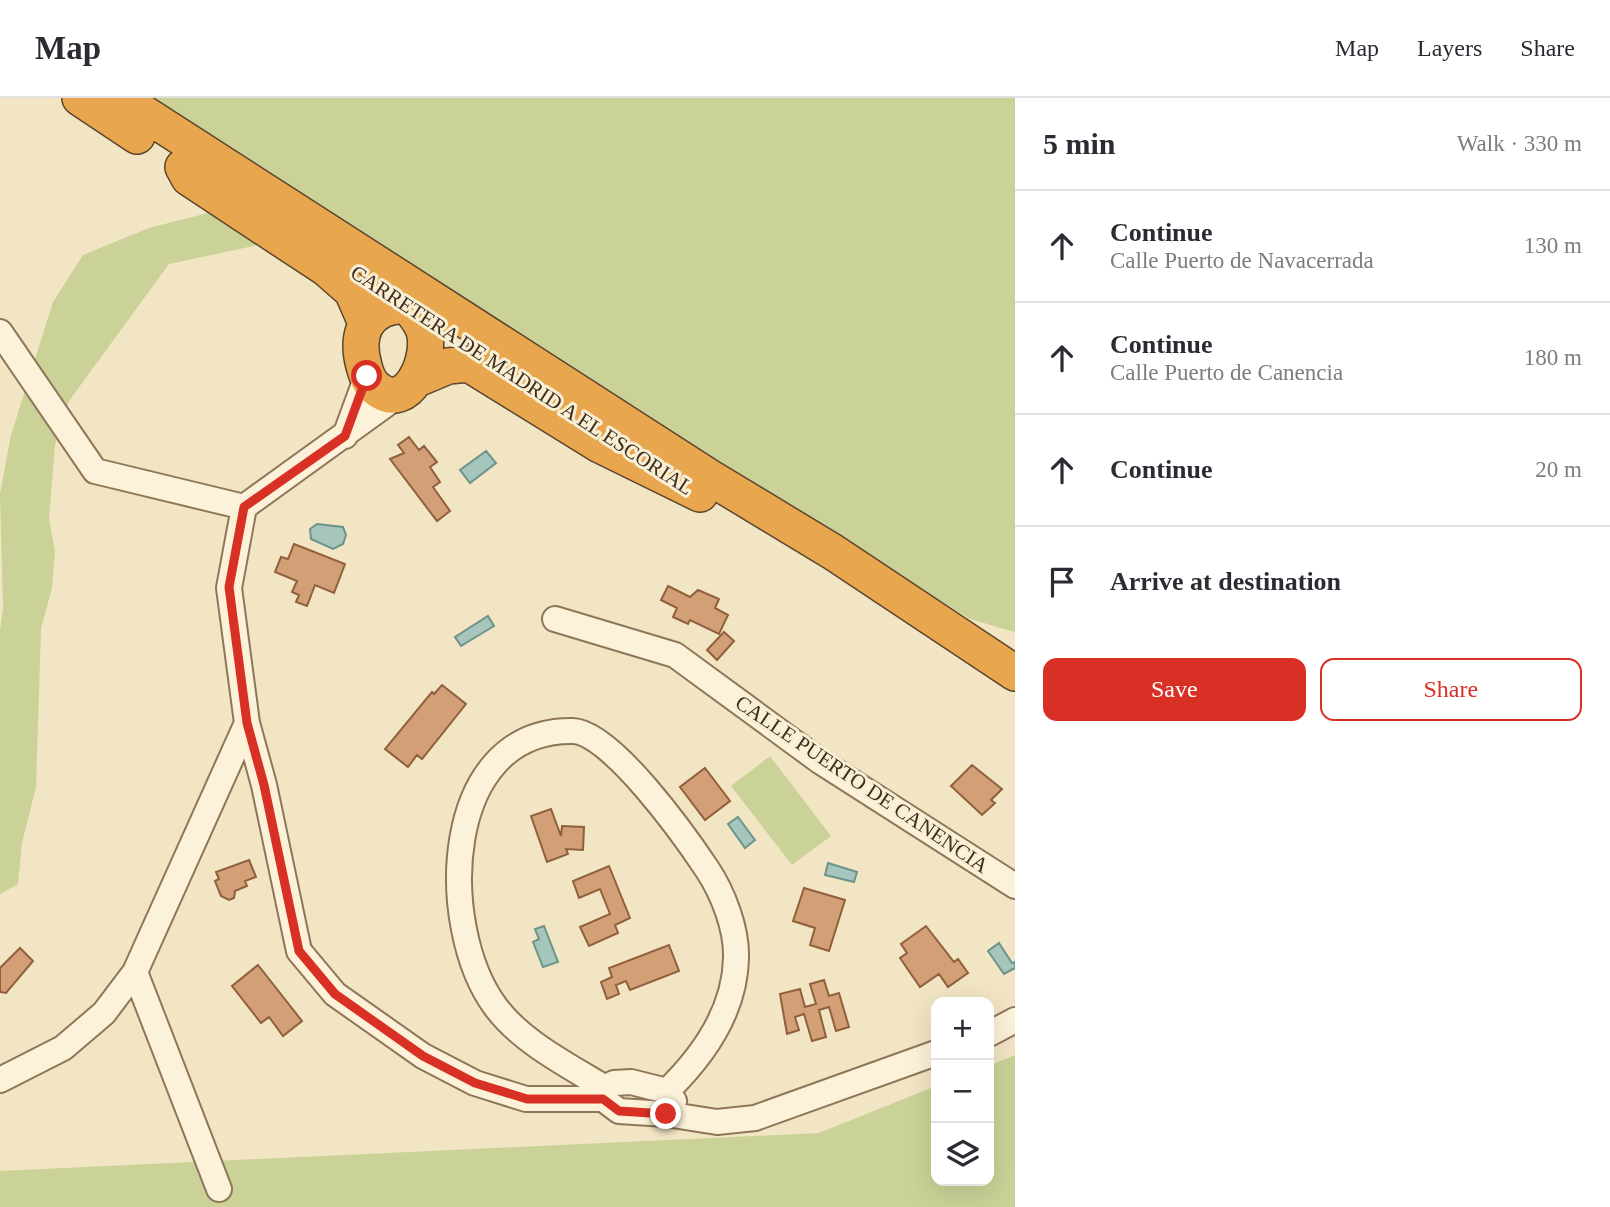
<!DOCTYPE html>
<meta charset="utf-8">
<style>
:root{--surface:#fff;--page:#f7f7f7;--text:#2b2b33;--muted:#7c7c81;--line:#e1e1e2;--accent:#d93025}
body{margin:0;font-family:Georgia,serif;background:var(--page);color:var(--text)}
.controls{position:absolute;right:21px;bottom:21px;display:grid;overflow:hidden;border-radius:14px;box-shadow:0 7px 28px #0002}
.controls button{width:63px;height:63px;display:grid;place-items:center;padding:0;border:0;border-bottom:2px solid var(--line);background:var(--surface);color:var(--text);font:35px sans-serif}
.stop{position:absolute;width:21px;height:21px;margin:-16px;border:5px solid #d93025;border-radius:50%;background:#fff}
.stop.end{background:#d93025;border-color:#fff;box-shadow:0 2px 7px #0008}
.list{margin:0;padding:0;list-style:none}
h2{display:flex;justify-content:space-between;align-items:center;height:91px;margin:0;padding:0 28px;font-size:30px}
h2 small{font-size:23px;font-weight:400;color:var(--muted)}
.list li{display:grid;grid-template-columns:46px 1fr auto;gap:21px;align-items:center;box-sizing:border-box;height:112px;padding:0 28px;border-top:2px solid var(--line)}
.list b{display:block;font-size:26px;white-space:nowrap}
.list p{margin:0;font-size:23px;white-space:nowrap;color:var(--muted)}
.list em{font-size:23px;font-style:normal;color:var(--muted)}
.actions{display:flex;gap:14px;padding:21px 28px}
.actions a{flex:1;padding:16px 0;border:2px solid var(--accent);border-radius:14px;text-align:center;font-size:24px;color:var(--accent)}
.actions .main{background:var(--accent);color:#fff}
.icon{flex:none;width:38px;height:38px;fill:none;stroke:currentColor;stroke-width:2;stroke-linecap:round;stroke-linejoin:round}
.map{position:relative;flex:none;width:1015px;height:1109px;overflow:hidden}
header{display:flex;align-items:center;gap:42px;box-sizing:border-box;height:98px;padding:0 35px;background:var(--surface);border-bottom:2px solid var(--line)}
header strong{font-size:33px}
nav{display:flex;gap:38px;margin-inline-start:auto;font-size:24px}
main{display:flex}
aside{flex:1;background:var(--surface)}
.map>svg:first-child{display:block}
.green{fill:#cad297}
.water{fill:#a6c5bc;stroke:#6c948b;stroke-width:2}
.building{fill:#d39f77;stroke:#905f3c;stroke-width:2}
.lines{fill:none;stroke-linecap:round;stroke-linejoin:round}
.minor-casing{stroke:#8f7659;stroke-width:28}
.highway-casing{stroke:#5c442d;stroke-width:38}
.minor{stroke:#fcf2d9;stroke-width:24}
.highway{stroke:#e8a74f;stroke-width:35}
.route{stroke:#d93025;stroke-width:9}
.labels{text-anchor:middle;stroke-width:6;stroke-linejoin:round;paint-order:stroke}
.street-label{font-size:21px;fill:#3e2e1e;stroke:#f9efd5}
</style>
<header>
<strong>Map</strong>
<nav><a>Map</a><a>Layers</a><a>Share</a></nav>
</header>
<main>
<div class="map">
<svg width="1015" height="1109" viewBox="0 0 1015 1109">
<rect width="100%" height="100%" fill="#f2e5c4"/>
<!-- green -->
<path class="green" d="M137,0H1015V534L970,521L371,151Z
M212,114L263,146L169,166L69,303L55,347L49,420L55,454L52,490L41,531L36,689L22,745L18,786L0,796V532L3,510L0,396L11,337L53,204L83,157L149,130Z
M770,658L831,738L792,767L731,688Z
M1015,957V1109H0V1073L819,1035L936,988V1083H989V968Z"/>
<!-- water -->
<path class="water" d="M486,353L496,365L470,385L460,372Z
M317,426L343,429L346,437L343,446L333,451L311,441L310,431Z
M488,518L494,528L461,548L455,539Z
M738,719L755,742L745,750L728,726Z
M828,765L857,774L854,784L825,777Z
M544,828L558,864L543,869L533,844L539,841L535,831Z
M999,845L1012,865L1015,864V870L1004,876L988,853Z"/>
<!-- building -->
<path class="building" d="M409,339L419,352L424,348L437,364L430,369L440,384L433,389L450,413L437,423L390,361L404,355L398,347Z
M294,446L345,466L334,495L315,487L307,508L296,504L299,497L292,494L297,483L275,474L281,459L288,461Z
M668,488L690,499L698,492L719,501L715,510L728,517L719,536L690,522L688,526L673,519L677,510L661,502Z
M724,534L734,543L717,562L707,552Z
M442,587L466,606L422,661L417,657L408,669L385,651L432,594L434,596Z
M972,667L1002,691L991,702L995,705L982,717L951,688Z
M705,670L730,703L705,722L680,689Z
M551,711L561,738L562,728L584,729L583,752L566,751L568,756L547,764L531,718Z
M249,762L256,779L245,783L247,788L235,793L234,800L229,802L221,798L215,783L219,781L216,774Z
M609,768L630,820L615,827L618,835L589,848L580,829L610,816L600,791L579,800L573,783Z
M804,790L845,802L829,853L810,847L815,830L793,823Z
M926,828L954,864L958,861L968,875L948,889L939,876L920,889L900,860L907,855L901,846Z
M669,847L679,873L630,892L626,883L616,887L619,896L607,901L601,884L612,879L609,870Z
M20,850L33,863L6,895L0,894V870Z
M258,867L302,923L283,938L269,919L261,925L232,888Z
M824,882L829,898L839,895L849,929L836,933L829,909L819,912L826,939L812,943L804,916L795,919L799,932L787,936L780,896L800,891L805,909L816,906L810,886Z"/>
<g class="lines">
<defs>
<path id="minor" d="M0,234L95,373L244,409
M345,338L367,278
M555,521L675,557L821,664L1015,788
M247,625L264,687L299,853L335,896L423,958L475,985L526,1001H603
M135,874L219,1091
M989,936L1015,922
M0,982L63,950L104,915L135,874L247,625L229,490L244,409L406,292
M631,984L667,993L674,1003L666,1016L619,1013L603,1001L605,990L614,985Z
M605,990C568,967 521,944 495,908C437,829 440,631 573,633C611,634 685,738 707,771C723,795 737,831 736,860C735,913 703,958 667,993
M666,1016L717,1024L755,1020L936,955"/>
<path id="highway" d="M80,0L137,38
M120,0L709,379L833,454L1015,575
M183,69L189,80L327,171L352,193L366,225
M390,186C399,191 402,198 407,206C413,215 421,223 424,233C432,259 409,316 377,291C370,286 366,276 364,268C348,211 400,193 442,220
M417,281L448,268L469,266L600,347L700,396"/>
</defs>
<!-- minor casing -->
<use href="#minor" class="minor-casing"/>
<!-- highway casing -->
<use href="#highway" class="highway-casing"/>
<!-- minor -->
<use href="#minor" class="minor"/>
<!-- highway -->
<use href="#highway" class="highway"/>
</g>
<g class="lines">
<!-- route -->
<path class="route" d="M367,278L345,338L244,409L229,489L247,625L264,687L299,853L335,896L423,958L475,985L527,1001H603L619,1013L666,1016"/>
</g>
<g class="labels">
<!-- street labels -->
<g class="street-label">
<text transform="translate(522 282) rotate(33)" y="7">CARRETERA DE MADRID A EL ESCORIAL</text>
<text transform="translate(862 686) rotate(34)" y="7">CALLE PUERTO DE CANENCIA</text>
</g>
</g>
</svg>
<div class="controls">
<button>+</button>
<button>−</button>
<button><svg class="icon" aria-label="layers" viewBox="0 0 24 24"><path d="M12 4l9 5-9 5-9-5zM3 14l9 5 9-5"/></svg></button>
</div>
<div class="stop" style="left:367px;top:278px"></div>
<div class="stop end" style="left:666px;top:1016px"></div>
</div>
<aside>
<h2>5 min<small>Walk · 330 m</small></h2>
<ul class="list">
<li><svg class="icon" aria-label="ahead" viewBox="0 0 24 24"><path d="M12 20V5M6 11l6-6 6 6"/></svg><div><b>Continue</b><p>Calle Puerto de Navacerrada</p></div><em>130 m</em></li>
<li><svg class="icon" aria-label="ahead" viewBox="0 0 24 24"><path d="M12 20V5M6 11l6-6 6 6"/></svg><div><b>Continue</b><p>Calle Puerto de Canencia</p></div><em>180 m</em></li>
<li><svg class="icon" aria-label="ahead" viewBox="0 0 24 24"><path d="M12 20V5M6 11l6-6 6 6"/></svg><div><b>Continue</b></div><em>20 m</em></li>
<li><svg class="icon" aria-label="arrive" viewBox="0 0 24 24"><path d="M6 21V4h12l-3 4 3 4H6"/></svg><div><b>Arrive at destination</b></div></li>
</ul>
<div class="actions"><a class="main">Save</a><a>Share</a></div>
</aside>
</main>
